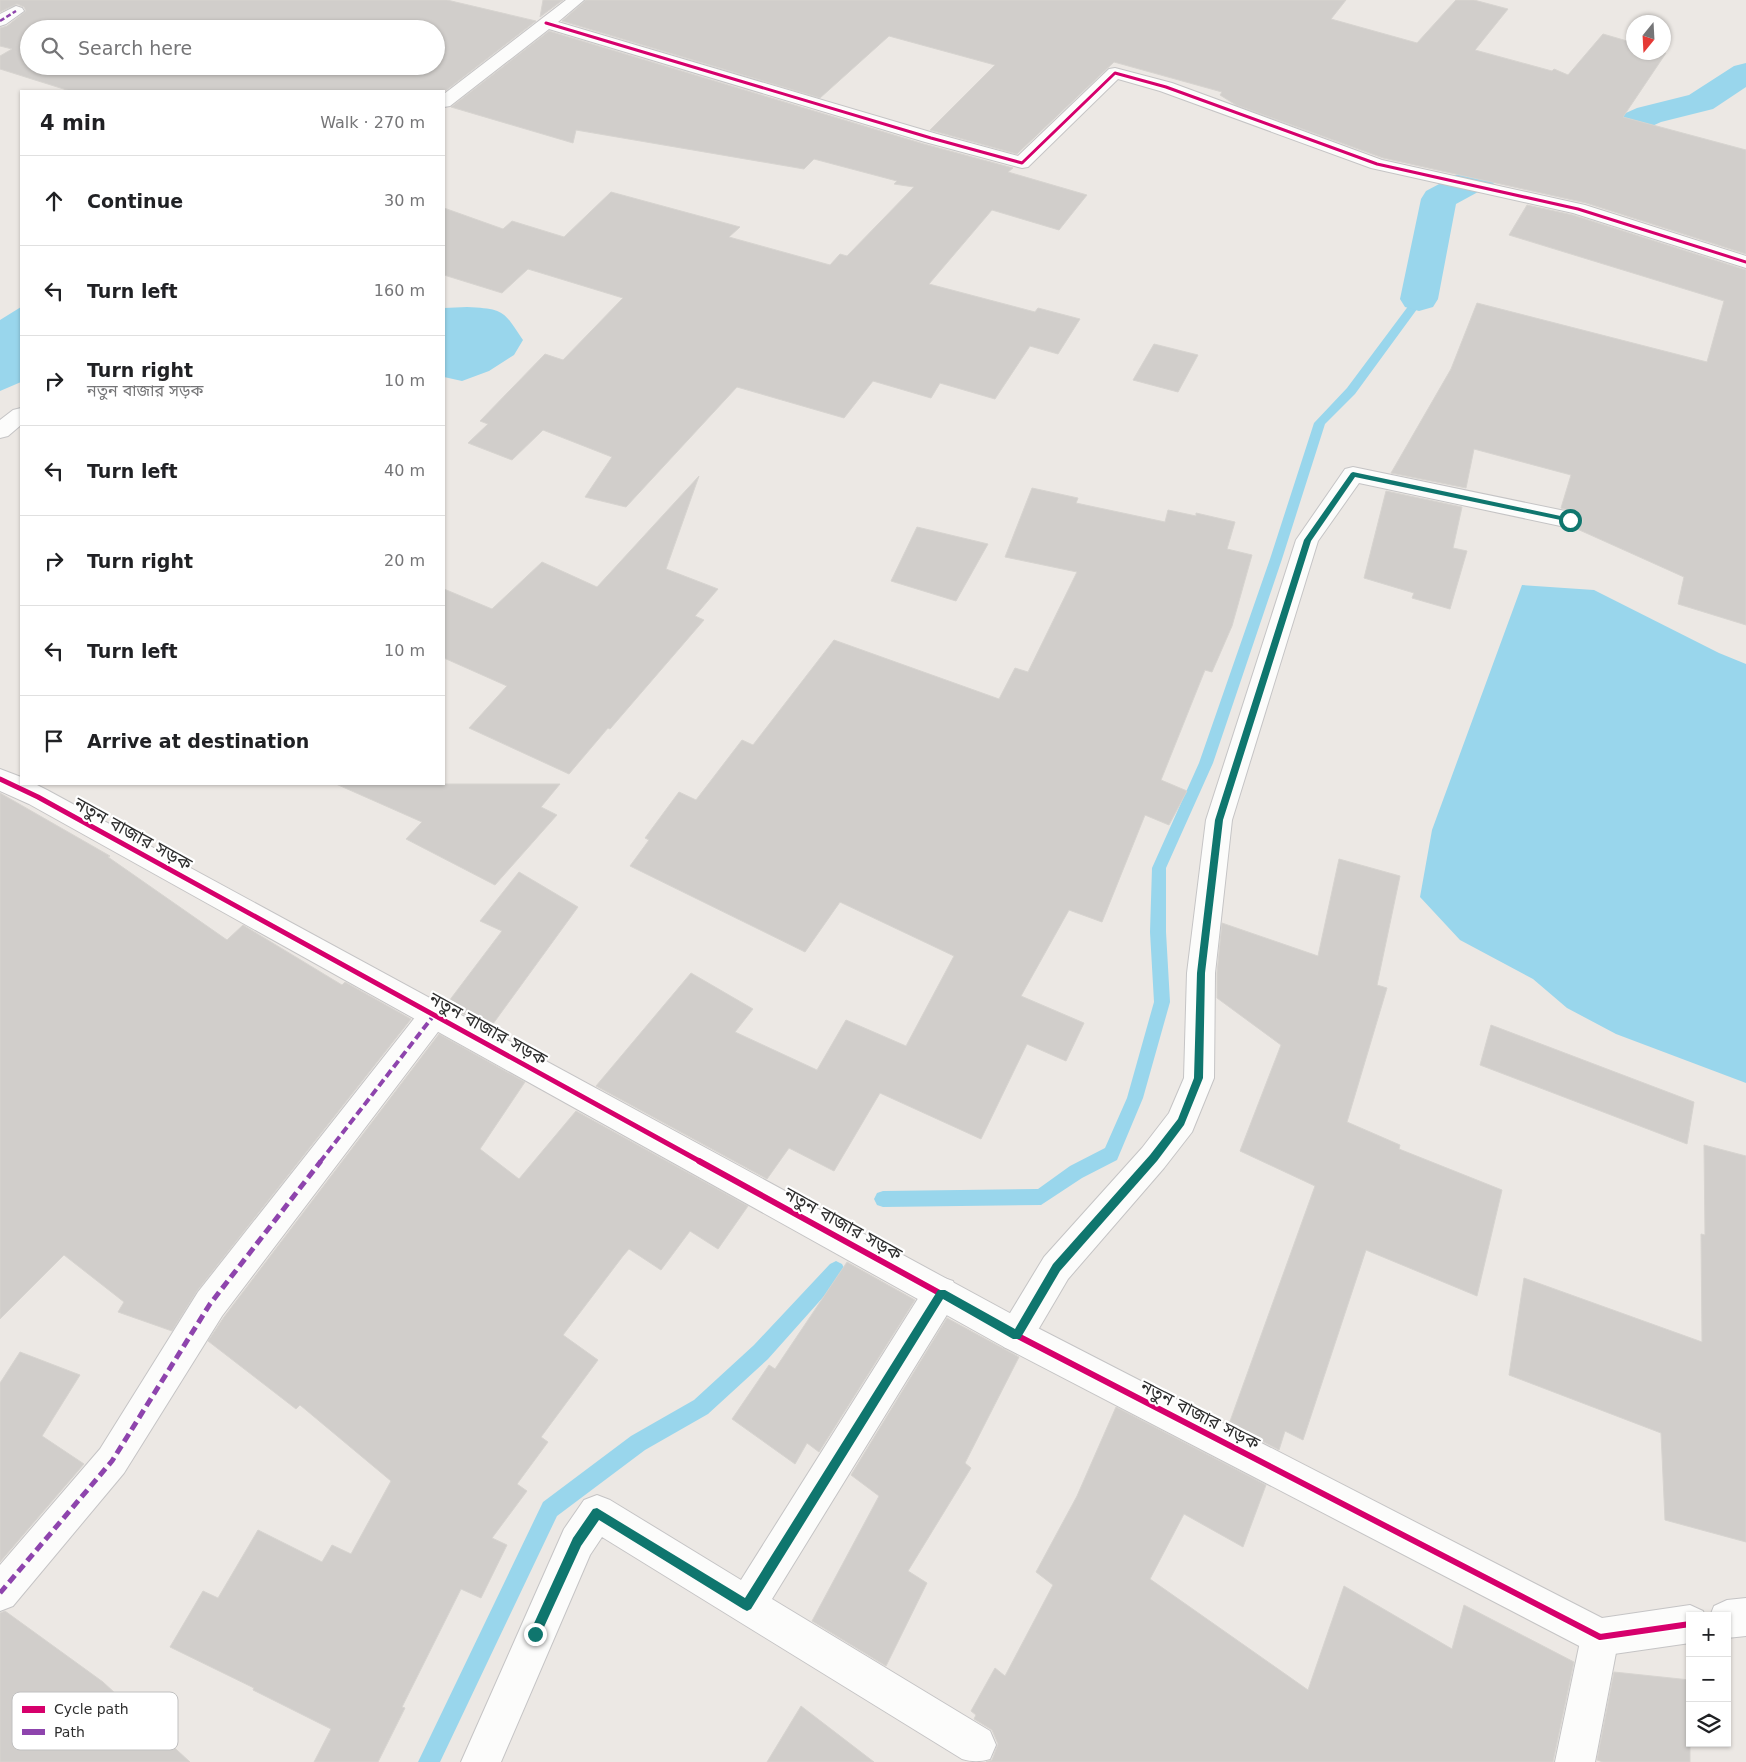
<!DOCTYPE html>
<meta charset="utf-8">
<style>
:root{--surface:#fff;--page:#f2f2f2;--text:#202124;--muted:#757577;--line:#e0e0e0}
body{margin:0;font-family:"DejaVu Sans","Noto Sans Bengali",sans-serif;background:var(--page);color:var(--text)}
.controls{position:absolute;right:15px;bottom:15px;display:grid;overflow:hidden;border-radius:0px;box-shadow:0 1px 4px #0004}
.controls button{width:45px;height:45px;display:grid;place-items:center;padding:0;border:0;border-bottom:1px solid var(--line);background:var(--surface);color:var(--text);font:25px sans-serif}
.compass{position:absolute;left:1626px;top:15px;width:45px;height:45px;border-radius:50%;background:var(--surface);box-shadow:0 1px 4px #0004;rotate:198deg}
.stop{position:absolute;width:15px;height:15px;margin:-11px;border:4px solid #0f766e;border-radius:50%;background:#fff}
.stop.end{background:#0f766e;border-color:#fff;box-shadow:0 1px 5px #0008}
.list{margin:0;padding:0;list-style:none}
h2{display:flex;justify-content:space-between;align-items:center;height:65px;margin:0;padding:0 20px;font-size:21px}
h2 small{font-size:16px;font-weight:400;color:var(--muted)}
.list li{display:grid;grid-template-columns:32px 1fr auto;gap:15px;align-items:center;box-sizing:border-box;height:90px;padding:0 20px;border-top:1px solid var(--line)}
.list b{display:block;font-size:19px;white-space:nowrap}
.list p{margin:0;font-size:16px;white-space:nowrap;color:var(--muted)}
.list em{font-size:16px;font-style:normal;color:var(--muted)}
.icon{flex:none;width:28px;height:28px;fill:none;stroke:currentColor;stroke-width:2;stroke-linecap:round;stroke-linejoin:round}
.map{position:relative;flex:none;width:1746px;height:1762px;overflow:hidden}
.search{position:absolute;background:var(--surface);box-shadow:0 1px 4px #0004;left:20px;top:20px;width:425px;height:55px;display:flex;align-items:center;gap:12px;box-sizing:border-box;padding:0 18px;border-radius:28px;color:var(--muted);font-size:19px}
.panel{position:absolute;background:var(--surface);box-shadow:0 1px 4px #0004;left:20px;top:90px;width:425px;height:695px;border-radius:0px}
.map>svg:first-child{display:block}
.water{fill:#99d6ec}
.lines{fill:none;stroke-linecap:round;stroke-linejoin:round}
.stream{fill:#99d6ec;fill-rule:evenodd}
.canal{fill:#99d6ec;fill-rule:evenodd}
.building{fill:#d1cecb;stroke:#d7d4d0;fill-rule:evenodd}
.minor-casing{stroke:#c5c4c5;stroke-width:2}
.tertiary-casing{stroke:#c5c4c5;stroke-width:2}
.minor{fill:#fcfcfb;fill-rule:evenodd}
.tertiary{fill:#fcfcfb;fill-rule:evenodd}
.quiet-far2{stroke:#8e44ad;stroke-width:2.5;stroke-dasharray:5 2.5;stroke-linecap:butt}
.quiet-far1{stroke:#8e44ad;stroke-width:4;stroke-dasharray:8 4;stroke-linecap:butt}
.quiet{stroke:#8e44ad;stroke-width:5;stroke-dasharray:9 5;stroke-linecap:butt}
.cycleway-far2-casing{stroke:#fff;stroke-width:5}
.cycleway-far1-casing{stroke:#fff;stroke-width:8}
.cycleway-casing{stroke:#fff;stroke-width:9}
.cycleway-far2{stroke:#d6006c;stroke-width:3}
.cycleway-far1{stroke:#d6006c;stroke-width:5}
.cycleway{stroke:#d6006c;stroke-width:6}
.route{fill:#0f766e}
.labels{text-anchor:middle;stroke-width:4.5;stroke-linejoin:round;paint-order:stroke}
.street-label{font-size:18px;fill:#2e2e2e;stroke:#fff}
.key{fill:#fff;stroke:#c0c0c0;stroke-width:1}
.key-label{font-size:14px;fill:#2e2e2e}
</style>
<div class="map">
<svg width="1746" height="1762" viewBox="0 0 1746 1762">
<rect width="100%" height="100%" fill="#ece8e4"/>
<!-- water -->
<path class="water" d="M21,307V382L0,391V320Z
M467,307C504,309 503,310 523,340L514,355L489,371L462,381L444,377V308Z
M1522,585L1594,590L1719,653L1746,664V1083L1616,1034L1567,1008L1533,979L1460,940L1420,897L1432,830Z"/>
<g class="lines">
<!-- stream -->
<path class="stream" d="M1419,296L1423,297L1424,299L1423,301L1355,394L1325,424L1282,559L1213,763L1166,868V932L1170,1002L1143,1098L1117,1160L1082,1178L1041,1205L883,1207L877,1205L874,1199L877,1193L883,1191L1038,1189L1070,1166L1105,1148L1127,1098L1154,1002L1150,932L1152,868L1199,763L1270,559L1314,423L1347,388L1415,297Z
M836,1261L842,1264L845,1270L842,1276L768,1359L708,1414L645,1450L557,1516L440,1762H418L543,1502L631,1436L694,1400L754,1345L830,1264Z"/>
<!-- canal -->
<path class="canal" d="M1746,63V87L1713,109L1661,122L1632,135L1596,156L1511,174L1456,204L1438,299L1433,307L1419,311L1405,307L1400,299L1421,199L1426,191L1488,158L1574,141L1608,121L1637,108L1689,95L1734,66Z"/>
</g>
<!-- building -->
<path class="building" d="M0,0H447L536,21L444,92L70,91L0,69V56L12,49L0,46V28L7,26L26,11L24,7L17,4L0,12ZM29,29H436V66H29Z
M543,0H563L540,17Z
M586,0H1346L1331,19L1417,43L1456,0H1474L1508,9L1475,50L1552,71L1554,69L1568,75L1603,34L1634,43V52L1666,53L1623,117L1746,150V254L1586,203L1383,158L1236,105L1220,95L1222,92L1114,62L1017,154L930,130L995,65L889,36L820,98L562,21Z
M549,31L924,144L1013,168L1008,172L1087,195L1059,230L992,210L929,284L1035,312L1038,308L1080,319L1058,354L1030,346L995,399L940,383L931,398L873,381L844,418L737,387L626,507L585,497L612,457L543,430L512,460L468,443L488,424L480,421L545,354L563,360L623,298L528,269L502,293L444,275V208L503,229L512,221L564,237L611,192L740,227L729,237L830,265L840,254L847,256L914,187L894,184L897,181L814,159L804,169L576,130L573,143L451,107Z
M1527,205L1573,215L1746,270V625L1678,604L1684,577L1575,528L1580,526L1583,521L1580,514L1561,508L1571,475L1474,449L1466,488L1391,473L1451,369L1477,303L1707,362L1724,301L1509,235Z
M1154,344L1198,355L1178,392L1133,380Z
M699,476L666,569L718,589L695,616L704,620L610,729L608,728L569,774L469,728L507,686L444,658V589L492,609L542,562L597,587Z
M1032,488L1078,498L1076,503L1165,522L1168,510L1196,516V513L1235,522L1227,549L1252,555L1232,626L1212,672L1205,670L1161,780L1187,791L1169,825L1145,815L1102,922L1069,910L1021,996L1084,1023L1066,1061L1027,1044L981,1139L880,1093L834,1171L789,1148L767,1179L596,1086L691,973L753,1009L735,1032L817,1070L846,1020L906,1046L954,956L840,902L805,952L630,866L649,840L645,838L679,792L696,800L742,740L753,745L834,640L999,699L1015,668L1028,672L1077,572L1005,557Z
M1386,491L1462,507L1453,548L1467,551L1450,609L1412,598L1414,593L1364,578Z
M917,527L988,544L956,601L891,581Z
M336,784H560L541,807L557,815L495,885L406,839L422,822Z
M0,793L110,856L108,857L227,940L243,925L342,985L345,982L411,1019L197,1291L172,1331L118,1312L124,1302L64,1255L0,1319Z
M1339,859L1400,876L1377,985L1387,988L1347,1122L1400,1145L1399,1149L1502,1190L1477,1296L1366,1250L1303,1440L1285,1431L1279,1450L1229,1424L1315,1186L1240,1151L1281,1045L1217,998V973L1222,923L1318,956Z
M519,872L578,907L490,1028L446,1005L502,931L480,921Z
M1491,1025L1694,1102L1687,1144L1480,1065Z
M439,1034L525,1082L480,1149L519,1179L576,1111L748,1206L718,1249L690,1231L661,1270L629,1249L623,1256L563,1335L598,1360L541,1437L548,1442L517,1484L527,1491L492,1538L507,1545L481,1598L461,1589L402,1707L405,1708L378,1762H314L331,1729L253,1690L254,1688L170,1647L203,1591L218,1598L258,1530L322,1562L332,1545L351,1554L391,1481L300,1405L296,1409L208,1341L224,1317Z
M1704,1145L1746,1156V1542L1665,1520L1661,1433L1509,1375L1524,1278L1702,1342L1701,1234L1705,1235Z
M847,1262L915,1300L819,1452L807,1443L795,1464L732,1419L769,1365L775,1369Z
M947,1318L1019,1357L965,1463L971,1468L908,1571L927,1583L886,1666L812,1621L879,1496L851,1475Z
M20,1352L80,1375L42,1436L84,1464L0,1562V1383Z
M1116,1407L1266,1485L1243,1547L1184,1514L1150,1579L1308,1690L1344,1586L1452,1649L1464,1605L1574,1662L1553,1762H986L992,1760L998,1744L992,1730L974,1719L976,1715L971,1711L995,1668L1005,1676L1053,1585L1036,1572L1077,1496Z
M5,1611L103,1682L190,1762H0V1613Z
M1614,1672L1690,1680V1762H1603L1597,1760Z
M801,1706L874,1762H767Z"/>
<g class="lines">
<defs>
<path id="minor" d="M566,0H584L558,22L937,134L1018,156L1109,69L1115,68L1172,83L1382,160L1585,205L1746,256V268L1573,213L1371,168L1160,91L1118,79L1028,167L1022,168L925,142L549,29L450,106L444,107V94Z
M16,6L22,8L24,11L6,24L0,26V14Z
M21,408V425L8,436L0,438V420L13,410Z
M1353,467L1570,512L1578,515L1581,520L1578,525L1570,528L1359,483L1318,541L1232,820L1215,973L1214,1078L1192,1132L1164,1168L1068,1279L1028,1347L1016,1352L1004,1347L999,1335L1004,1323L1044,1257L1142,1148L1169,1113L1184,1078L1187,973L1206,820L1296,540L1345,469Z
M434,1002L444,1006L449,1015L444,1024L222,1316L124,1473L13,1606L0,1611V1565L100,1449L198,1292L424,1006Z
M941,1277L953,1281L957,1293L953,1305L772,1599L990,1731L996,1745L990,1759C980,1762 972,1762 962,1759L602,1537L590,1555L501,1762H461L564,1529L584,1500L597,1495L610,1500L741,1580L929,1281Z
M1600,1618L1613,1624L1619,1637L1595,1762H1555L1581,1637L1587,1624Z"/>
<path id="tertiary" d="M0,769L21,777V784H35L47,790L1028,1323L1602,1618L1690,1605L1703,1611L1705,1616H1690V1643L1600,1656L1587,1650L1004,1347L29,804L0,791Z
M1746,1598V1636L1727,1638V1616H1710L1714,1606L1727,1600Z"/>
</defs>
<!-- minor casing -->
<use href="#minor" class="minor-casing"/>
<!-- tertiary casing -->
<use href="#tertiary" class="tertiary-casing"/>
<!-- minor -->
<use href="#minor" class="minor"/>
<!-- tertiary -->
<use href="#tertiary" class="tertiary"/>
<!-- quiet-far2 -->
<path class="quiet-far2" d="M0,21L16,11"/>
<!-- quiet-far1 -->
<path class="quiet-far1" d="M320,1162L434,1015"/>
<!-- quiet -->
<path class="quiet" d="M0,1593L112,1461L210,1304L321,1161"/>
<defs>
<path id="cycleway-far2" d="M546,23L931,138L1022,163L1115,73L1166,87L1377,164L1578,209L1746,262"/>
<path id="cycleway-far1" d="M0,779L38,797L701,1162"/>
<path id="cycleway" d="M699,1161L1016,1335L1600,1637L1690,1624"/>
</defs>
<!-- cycleway-far2 casing -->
<use href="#cycleway-far2" class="cycleway-far2-casing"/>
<!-- cycleway-far1 casing -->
<use href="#cycleway-far1" class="cycleway-far1-casing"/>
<!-- cycleway casing -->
<use href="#cycleway" class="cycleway-casing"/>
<!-- cycleway-far2 -->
<use href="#cycleway-far2" class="cycleway-far2"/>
<!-- cycleway-far1 -->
<use href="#cycleway-far1" class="cycleway-far1"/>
<!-- cycleway -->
<use href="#cycleway" class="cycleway"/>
</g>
<!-- route -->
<path class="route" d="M1353,472L1570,518L1573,520L1570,522L1355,477L1311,541L1223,820L1205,973L1203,1078L1184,1125L1157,1161L1060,1271L1020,1339H1013L943,1299L751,1609L747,1611L743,1609L599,1520L581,1546L539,1638L535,1640L531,1638L529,1634L531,1630L573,1538L593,1509L597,1508L745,1598L938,1290H945L1015,1329L1053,1264L1150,1155L1178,1119L1194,1078L1197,973L1215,820L1304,540L1351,473Z"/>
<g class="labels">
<!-- street labels -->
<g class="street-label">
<text transform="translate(133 834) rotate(29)" y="6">নতুন বাজার সড়ক</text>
<text transform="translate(488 1029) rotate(29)" y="6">নতুন বাজার সড়ক</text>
<text transform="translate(843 1224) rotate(29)" y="6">নতুন বাজার সড়ক</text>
<text transform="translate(1200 1415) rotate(27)" y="6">নতুন বাজার সড়ক</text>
</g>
</g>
<!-- legend -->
<rect x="12" y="1692" width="166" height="58" rx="8" class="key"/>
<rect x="22" y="1706" width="23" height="7" fill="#d6006c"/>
<rect x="22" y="1729" width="23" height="6" fill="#8e44ad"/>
<g class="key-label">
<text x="54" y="1714">Cycle path</text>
<text x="54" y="1737">Path</text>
</g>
</svg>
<div class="controls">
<button>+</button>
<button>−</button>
<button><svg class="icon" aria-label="layers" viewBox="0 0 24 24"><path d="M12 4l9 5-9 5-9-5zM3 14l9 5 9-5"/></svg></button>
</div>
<svg class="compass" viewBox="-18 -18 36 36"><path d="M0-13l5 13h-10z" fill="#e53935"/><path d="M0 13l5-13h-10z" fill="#757577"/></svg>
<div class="stop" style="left:1570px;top:520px"></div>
<div class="stop end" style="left:535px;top:1634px"></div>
<div class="search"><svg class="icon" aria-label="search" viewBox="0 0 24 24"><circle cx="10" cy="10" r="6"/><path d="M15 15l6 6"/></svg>Search here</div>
<section class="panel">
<h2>4 min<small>Walk · 270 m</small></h2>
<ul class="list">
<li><svg class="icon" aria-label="ahead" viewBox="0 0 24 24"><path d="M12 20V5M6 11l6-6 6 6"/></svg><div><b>Continue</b></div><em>30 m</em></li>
<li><svg class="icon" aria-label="left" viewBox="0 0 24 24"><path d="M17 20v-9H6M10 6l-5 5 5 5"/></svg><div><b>Turn left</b></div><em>160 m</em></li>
<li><svg class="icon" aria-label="right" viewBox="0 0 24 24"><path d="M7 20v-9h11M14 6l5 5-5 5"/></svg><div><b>Turn right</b><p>নতুন বাজার সড়ক</p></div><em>10 m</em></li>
<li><svg class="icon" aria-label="left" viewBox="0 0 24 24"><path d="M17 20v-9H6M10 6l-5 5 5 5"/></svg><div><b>Turn left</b></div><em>40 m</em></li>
<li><svg class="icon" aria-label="right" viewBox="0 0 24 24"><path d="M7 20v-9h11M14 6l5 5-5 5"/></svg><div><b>Turn right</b></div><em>20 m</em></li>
<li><svg class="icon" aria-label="left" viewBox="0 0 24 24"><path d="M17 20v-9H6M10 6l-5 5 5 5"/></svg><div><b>Turn left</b></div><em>10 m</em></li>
<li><svg class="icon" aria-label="arrive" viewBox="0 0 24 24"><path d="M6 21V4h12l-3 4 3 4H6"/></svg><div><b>Arrive at destination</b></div></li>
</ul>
</section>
</div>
